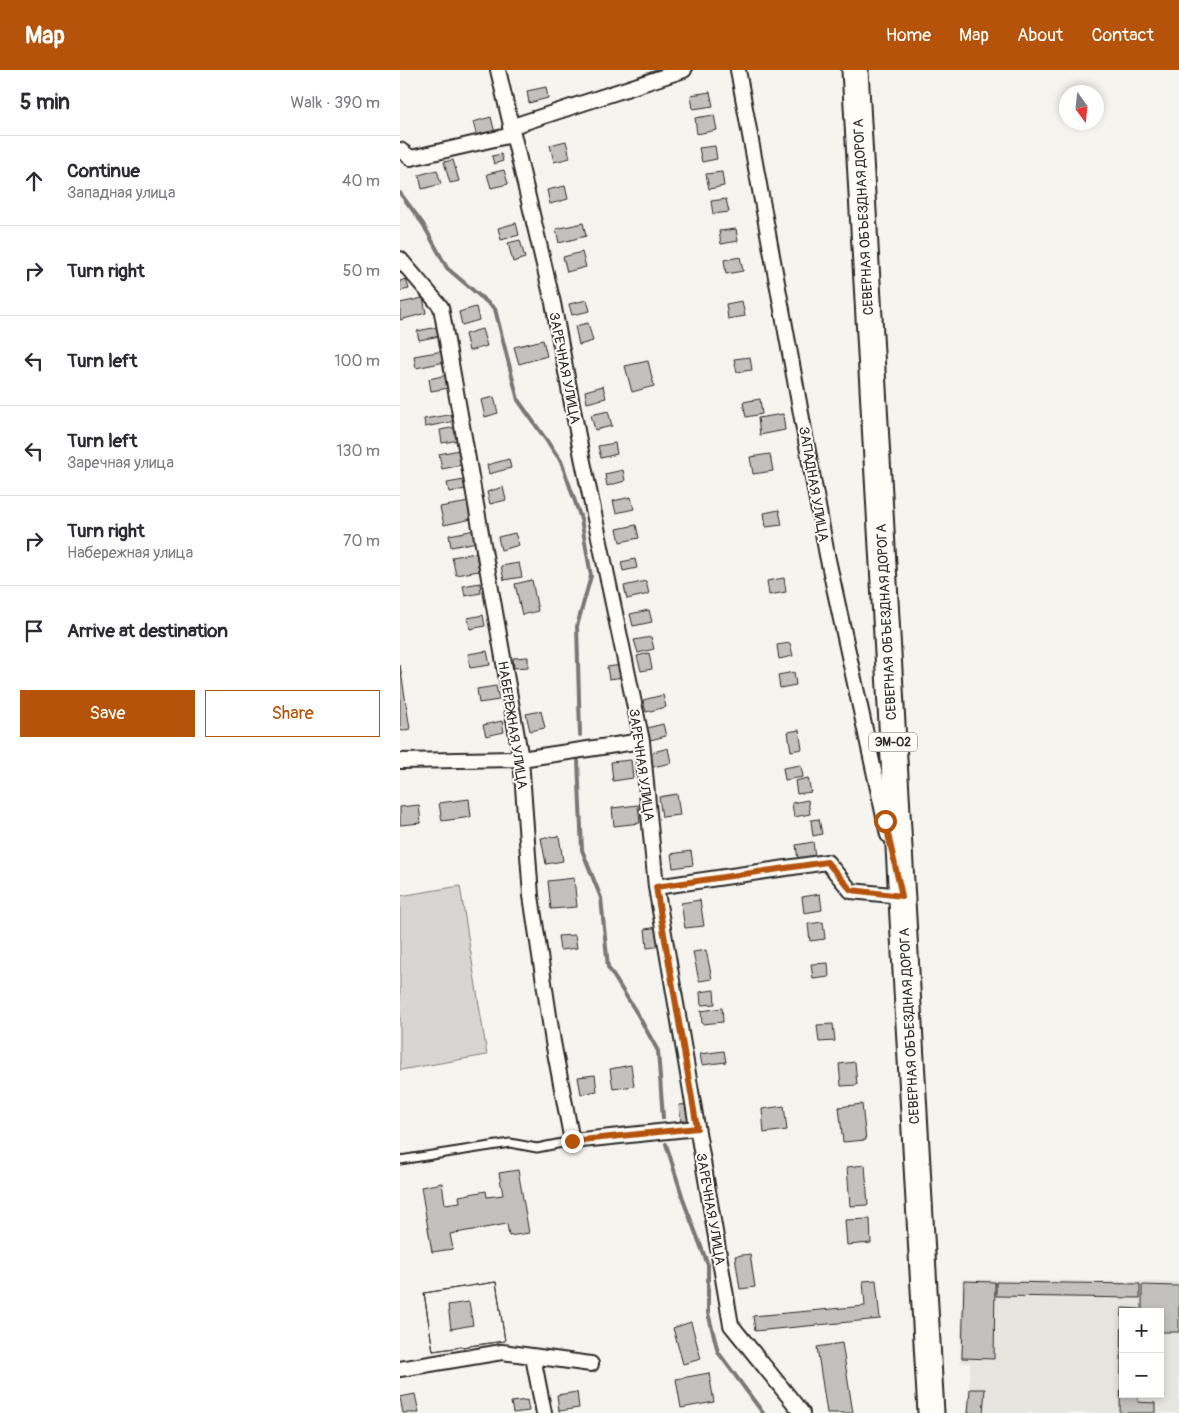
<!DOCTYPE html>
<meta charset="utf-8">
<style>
:root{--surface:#fff;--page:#f7f7f7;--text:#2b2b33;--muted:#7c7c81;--line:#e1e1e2;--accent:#b45309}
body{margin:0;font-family:Pangolin,sans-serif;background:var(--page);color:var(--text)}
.controls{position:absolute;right:15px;bottom:15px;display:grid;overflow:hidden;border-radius:0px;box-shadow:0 2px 8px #0003}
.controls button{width:45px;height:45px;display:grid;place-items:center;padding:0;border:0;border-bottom:1px solid var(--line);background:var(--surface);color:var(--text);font:25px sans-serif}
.compass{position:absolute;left:659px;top:15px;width:45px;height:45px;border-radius:50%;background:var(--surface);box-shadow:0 2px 8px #0003;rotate:165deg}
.stop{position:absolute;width:15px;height:15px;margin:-11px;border:4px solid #b45309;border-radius:50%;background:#fff}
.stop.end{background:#b45309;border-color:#fff;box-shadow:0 1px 5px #0008}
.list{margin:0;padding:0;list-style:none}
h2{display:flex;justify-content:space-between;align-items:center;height:65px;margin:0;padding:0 20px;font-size:21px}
h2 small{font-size:16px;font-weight:400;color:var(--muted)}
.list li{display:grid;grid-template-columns:32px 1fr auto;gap:15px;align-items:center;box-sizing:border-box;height:90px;padding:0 20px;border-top:1px solid var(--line)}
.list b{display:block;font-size:19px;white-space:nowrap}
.list p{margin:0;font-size:16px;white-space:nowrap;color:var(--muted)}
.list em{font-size:16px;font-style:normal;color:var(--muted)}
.actions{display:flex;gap:10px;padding:15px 20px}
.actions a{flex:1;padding:11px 0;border:1px solid var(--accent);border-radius:0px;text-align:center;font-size:18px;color:var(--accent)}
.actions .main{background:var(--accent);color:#fff}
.icon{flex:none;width:28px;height:28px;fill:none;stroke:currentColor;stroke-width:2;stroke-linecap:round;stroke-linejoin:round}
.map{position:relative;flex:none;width:779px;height:1343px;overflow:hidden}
header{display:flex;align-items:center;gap:30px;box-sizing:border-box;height:70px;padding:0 25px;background:var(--accent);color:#fff}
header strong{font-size:24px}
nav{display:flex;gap:28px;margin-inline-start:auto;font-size:18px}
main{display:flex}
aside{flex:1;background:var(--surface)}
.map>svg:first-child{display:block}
.built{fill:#e6e5e0;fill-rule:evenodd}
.green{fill:#d7d6d2;stroke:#81807e}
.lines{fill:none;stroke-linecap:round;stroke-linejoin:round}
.stream{stroke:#797877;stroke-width:4}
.building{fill:#c2c1be;stroke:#2b2b2b;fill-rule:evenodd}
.lane-casing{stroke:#2b2b2b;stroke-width:11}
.street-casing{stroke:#2b2b2b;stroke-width:18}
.highway-casing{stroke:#2b2b2b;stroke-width:29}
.lane{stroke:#fdfcf7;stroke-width:7}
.street{stroke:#fdfcf7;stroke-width:14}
.highway{stroke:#fdfcf7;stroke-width:25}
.route{stroke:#b45309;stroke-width:6}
.labels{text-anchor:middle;stroke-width:4;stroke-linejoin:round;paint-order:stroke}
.shield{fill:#fdfcf7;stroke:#6a6a68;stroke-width:1}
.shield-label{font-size:12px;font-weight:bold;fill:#2b2b2b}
.street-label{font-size:14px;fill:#2b2b2b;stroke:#fdfcf7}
</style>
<header>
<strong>Map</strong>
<nav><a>Home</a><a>Map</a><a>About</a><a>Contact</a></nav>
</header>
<main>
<aside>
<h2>5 min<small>Walk · 390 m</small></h2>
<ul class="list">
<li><svg class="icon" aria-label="ahead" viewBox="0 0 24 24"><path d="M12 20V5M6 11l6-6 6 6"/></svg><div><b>Continue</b><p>Западная улица</p></div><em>40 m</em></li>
<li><svg class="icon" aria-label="right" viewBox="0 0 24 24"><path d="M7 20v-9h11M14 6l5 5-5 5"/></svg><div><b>Turn right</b></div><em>50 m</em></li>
<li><svg class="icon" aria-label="left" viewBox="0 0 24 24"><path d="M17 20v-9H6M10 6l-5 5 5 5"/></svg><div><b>Turn left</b></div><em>100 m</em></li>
<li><svg class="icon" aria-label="left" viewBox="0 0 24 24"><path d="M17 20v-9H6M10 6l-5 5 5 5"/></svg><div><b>Turn left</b><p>Заречная улица</p></div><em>130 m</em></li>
<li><svg class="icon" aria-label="right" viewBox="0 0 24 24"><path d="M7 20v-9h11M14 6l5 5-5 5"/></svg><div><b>Turn right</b><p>Набережная улица</p></div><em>70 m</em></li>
<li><svg class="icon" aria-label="arrive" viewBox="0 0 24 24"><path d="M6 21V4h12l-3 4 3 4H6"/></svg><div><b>Arrive at destination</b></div></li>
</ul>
<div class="actions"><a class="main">Save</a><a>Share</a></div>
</aside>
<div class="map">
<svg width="779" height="1343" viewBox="0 0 779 1343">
<rect width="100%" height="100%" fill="#f5f4ef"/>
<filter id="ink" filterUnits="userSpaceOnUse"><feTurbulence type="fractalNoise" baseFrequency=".02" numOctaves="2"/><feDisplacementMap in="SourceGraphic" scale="10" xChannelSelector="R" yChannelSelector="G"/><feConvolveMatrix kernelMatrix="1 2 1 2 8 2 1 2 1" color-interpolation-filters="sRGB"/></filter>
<g filter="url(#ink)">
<!-- built -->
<path class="built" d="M562,1209L779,1212V1343H568L570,1293L560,1292ZM723,1242H760V1324H723Z"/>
<!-- green -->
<path class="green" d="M60,816L87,985L0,1000V826Z"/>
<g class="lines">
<!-- stream -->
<path class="stream" d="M0,123L23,154L47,198L95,239L118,330L161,391L181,449L191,506L177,556L180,665
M178,691L182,780L201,828L208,897L238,945L258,981L263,1048
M266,1074L285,1135L308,1195V1243L318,1282L363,1343"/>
</g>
<!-- building -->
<path class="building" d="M146,17L148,28L129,33L127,21Z
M310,22L313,36L293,39L291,25Z
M314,45L317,60L297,64L295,48Z
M91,47L95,63L77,67L73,52Z
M166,71L170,88L154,92L150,75Z
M315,76L317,89L302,92L299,78Z
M101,84L103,91L94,94L92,86Z
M53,90L59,111L50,113L44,92Z
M37,100L41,114L22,119L19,105Z
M104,100L108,114L91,118L87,104Z
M322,102L324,116L309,119L306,104Z
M165,116L168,129L150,134L147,120Z
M326,129L329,142L313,144L311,131Z
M116,153L119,165L101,170L98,158Z
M183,153L186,166L159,173L156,159Z
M336,159L338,171L321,174L319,161Z
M120,170L125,188L113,192L108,173Z
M182,182L186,197L167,202L163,187Z
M340,187L343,201L326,204L324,190Z
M6,209L9,219L0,221V211Z
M23,228L26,243L0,250V233Z
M187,230L190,241L172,245L169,234Z
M342,231L345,246L328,249L326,234Z
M76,237L79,250L62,255L59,242Z
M188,253L193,271L179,275L175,256Z
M38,257L40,266L19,270L17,261Z
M82,259L87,276L69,281L65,264Z
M143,270L147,286L119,294L114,277Z
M43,281L45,292L16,298L14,286Z
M350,287L352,300L337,302L334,289Z
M248,291L254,316L232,322L225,296Z
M47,305L49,318L31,321L29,309Z
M203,316L206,328L187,333L185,321Z
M94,327L98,343L85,347L81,330Z
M360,329L362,344L346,347L343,332Z
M208,341L212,356L195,360L191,345Z
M54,344L55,351L25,357L24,349Z
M383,344L385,360L360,365L358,348Z
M56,357L59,370L42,373L40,360Z
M215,373L217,384L201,388L198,376Z
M59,380L62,395L42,399L39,384Z
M370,384L373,401L353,404L350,387Z
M109,389L111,398L89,404L87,395Z
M223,400L225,411L207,416L205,404Z
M64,410L66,419L49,422L47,413Z
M103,417L106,430L90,434L87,422Z
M231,427L234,439L216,443L213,431Z
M69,432L72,449L44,455L40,437Z
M379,440L382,455L366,457L364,443Z
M236,455L239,468L220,472L217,459Z
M75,460L77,472L51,477L49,465Z
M115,463L119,475L101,480L98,467Z
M76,483L79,501L56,505L52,487Z
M235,489L237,498L223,501L221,492Z
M119,493L122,507L104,510L101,496Z
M384,508L386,522L369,525L367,511Z
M132,510L138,541L122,545L115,514Z
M246,511L249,524L227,529L224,516Z
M80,513L81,523L65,526L63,516Z
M249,540L252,552L233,556L230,544Z
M83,545L85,556L70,559L68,548Z
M251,567L254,579L238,583L234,570Z
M390,573L393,586L379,589L377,575Z
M87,581L90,595L70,598L68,584Z
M249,583L252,599L241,601L237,586Z
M128,587V597L114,598L113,588Z
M0,595L10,659L0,661Z
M222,595L224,607L209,609L207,597Z
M394,602L396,615L380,618L378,605Z
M96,616L99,630L79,633L77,619Z
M263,625L266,637L246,642L243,630Z
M141,641L145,658L130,661L126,644Z
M102,651L104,662L86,666L83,655Z
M263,654L266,666L250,670L247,658Z
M399,660L402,679L391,681L388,662Z
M268,678L271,693L253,697L250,683Z
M231,690L233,708L213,711L211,692Z
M401,695L403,707L385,710L383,698Z
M408,708L411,722L397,724L395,711Z
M277,724L280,745L262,747L259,727Z
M69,729L71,747L42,751L39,733Z
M408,730L410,744L394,747L392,733Z
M19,735L21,753L0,755V737Z
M238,735L240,753L214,756L212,738Z
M419,749L422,764L413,766L411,750Z
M159,766L163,791L146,794L141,768Z
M413,772L415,787L398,790L396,775Z
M291,781L293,795L273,798L271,784Z
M174,808L177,837L151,839L148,811Z
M420,824L422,840L404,843L402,827Z
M300,830L304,856L285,858L281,833Z
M423,852L425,869L410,871L408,854Z
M259,857L262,876L247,878L245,859Z
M175,865L177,878L160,880L158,866Z
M306,880L312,909L299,911L293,882Z
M428,893L429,907L413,909L411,894Z
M314,920L315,934L301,935L300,922Z
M322,938L323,952L302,954L301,941Z
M433,954L435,971L419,972L417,955Z
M324,981L326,992L302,995L300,984Z
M455,992L457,1015L441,1016L439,994Z
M231,995L234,1016L213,1019L210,999Z
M195,1005L197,1021L181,1024L178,1007Z
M290,1034L292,1051L281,1052L279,1035Z
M462,1034L466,1070L443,1072L439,1037Z
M384,1036L387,1060L364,1063L362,1039Z
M465,1095L468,1135L450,1136L447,1097Z
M118,1100L129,1163L109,1166L107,1154L50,1164L53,1179L32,1182L21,1117L42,1113L45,1134L60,1132L59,1126L86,1121L87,1127L103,1125L99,1103Z
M470,1149L471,1173L447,1175L445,1150Z
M350,1184L355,1217L340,1219L335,1186Z
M476,1210L480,1249L355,1261L353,1246L465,1236L463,1211Z
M564,1211L595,1212L594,1289L562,1288Z
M96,1212L105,1271L33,1281L24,1223ZM69,1232L73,1255L51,1259L48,1235Z
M96,1212L105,1271L33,1281L24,1223Z
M596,1212L740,1214V1228L596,1226Z
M742,1215L779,1216V1262H760V1242H742Z
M722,1238L740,1239V1242H723V1324H738V1332L755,1333V1343H720Z
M291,1252L301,1289L283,1294L273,1258Z
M442,1273L453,1343H427L417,1277Z
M309,1303L314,1332L281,1338L276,1309Z
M570,1319H585L583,1343H568Z
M177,1322L179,1338L159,1341L157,1325Z
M15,1324L19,1343H3L0,1327Z
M127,1330L129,1341L113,1343L111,1332Z"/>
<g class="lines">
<defs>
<path id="lane" d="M0,1090L110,1073L137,1078L172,1071"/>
<path id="street" d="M98,0L153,233L182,387L242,671L256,817L331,1255L402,1343
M338,0L427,485L488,765
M110,57L284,0
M0,80L11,88L112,65
M0,189L41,237L121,689L131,826L153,972L172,1071L297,1058
M0,691L121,689L242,671
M256,817L427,792L451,821L502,826L500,820
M133,1287L144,1343
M0,1299L102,1282L191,1294"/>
<path id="highway" d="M455,0L531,1343"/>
</defs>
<!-- lane casing -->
<use href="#lane" class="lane-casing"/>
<!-- street casing -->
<use href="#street" class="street-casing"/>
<!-- highway casing -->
<use href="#highway" class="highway-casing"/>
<!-- lane -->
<use href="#lane" class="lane"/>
<!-- street -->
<use href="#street" class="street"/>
<!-- highway -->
<use href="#highway" class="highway"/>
</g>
</g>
<g class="lines" filter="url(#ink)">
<!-- route -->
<path class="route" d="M172,1071L297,1058L256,817L427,792L451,820L502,826L485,751"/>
</g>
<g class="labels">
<!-- shield labels -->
<rect class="shield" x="469" y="662.5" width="48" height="19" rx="4"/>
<g class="shield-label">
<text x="493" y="676">ЭМ-02</text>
</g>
<!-- street labels -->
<g class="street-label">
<text transform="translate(463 147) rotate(-93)" y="5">СЕВЕРНАЯ ОБЪЕЗДНАЯ ДОРОГА</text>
<text transform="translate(165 298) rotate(79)" y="5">ЗАРЕЧНАЯ УЛИЦА</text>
<text transform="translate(414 414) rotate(80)" y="5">ЗАПАДНАЯ УЛИЦА</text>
<text transform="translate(486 552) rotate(-93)" y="5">СЕВЕРНАЯ ОБЪЕЗДНАЯ ДОРОГА</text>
<text transform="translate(113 655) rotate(81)" y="5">НАБЕРЕЖНАЯ УЛИЦА</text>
<text transform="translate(242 695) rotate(82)" y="5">ЗАРЕЧНАЯ УЛИЦА</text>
<text transform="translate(509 956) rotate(-93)" y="5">СЕВЕРНАЯ ОБЪЕЗДНАЯ ДОРОГА</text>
<text transform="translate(311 1139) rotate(80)" y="5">ЗАРЕЧНАЯ УЛИЦА</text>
</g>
</g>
</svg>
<div class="controls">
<button>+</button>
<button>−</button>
</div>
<svg class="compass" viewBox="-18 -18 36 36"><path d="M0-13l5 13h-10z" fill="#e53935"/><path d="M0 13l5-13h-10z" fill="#7c7c81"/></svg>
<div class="stop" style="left:485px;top:751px"></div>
<div class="stop end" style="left:172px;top:1071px"></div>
</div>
</main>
